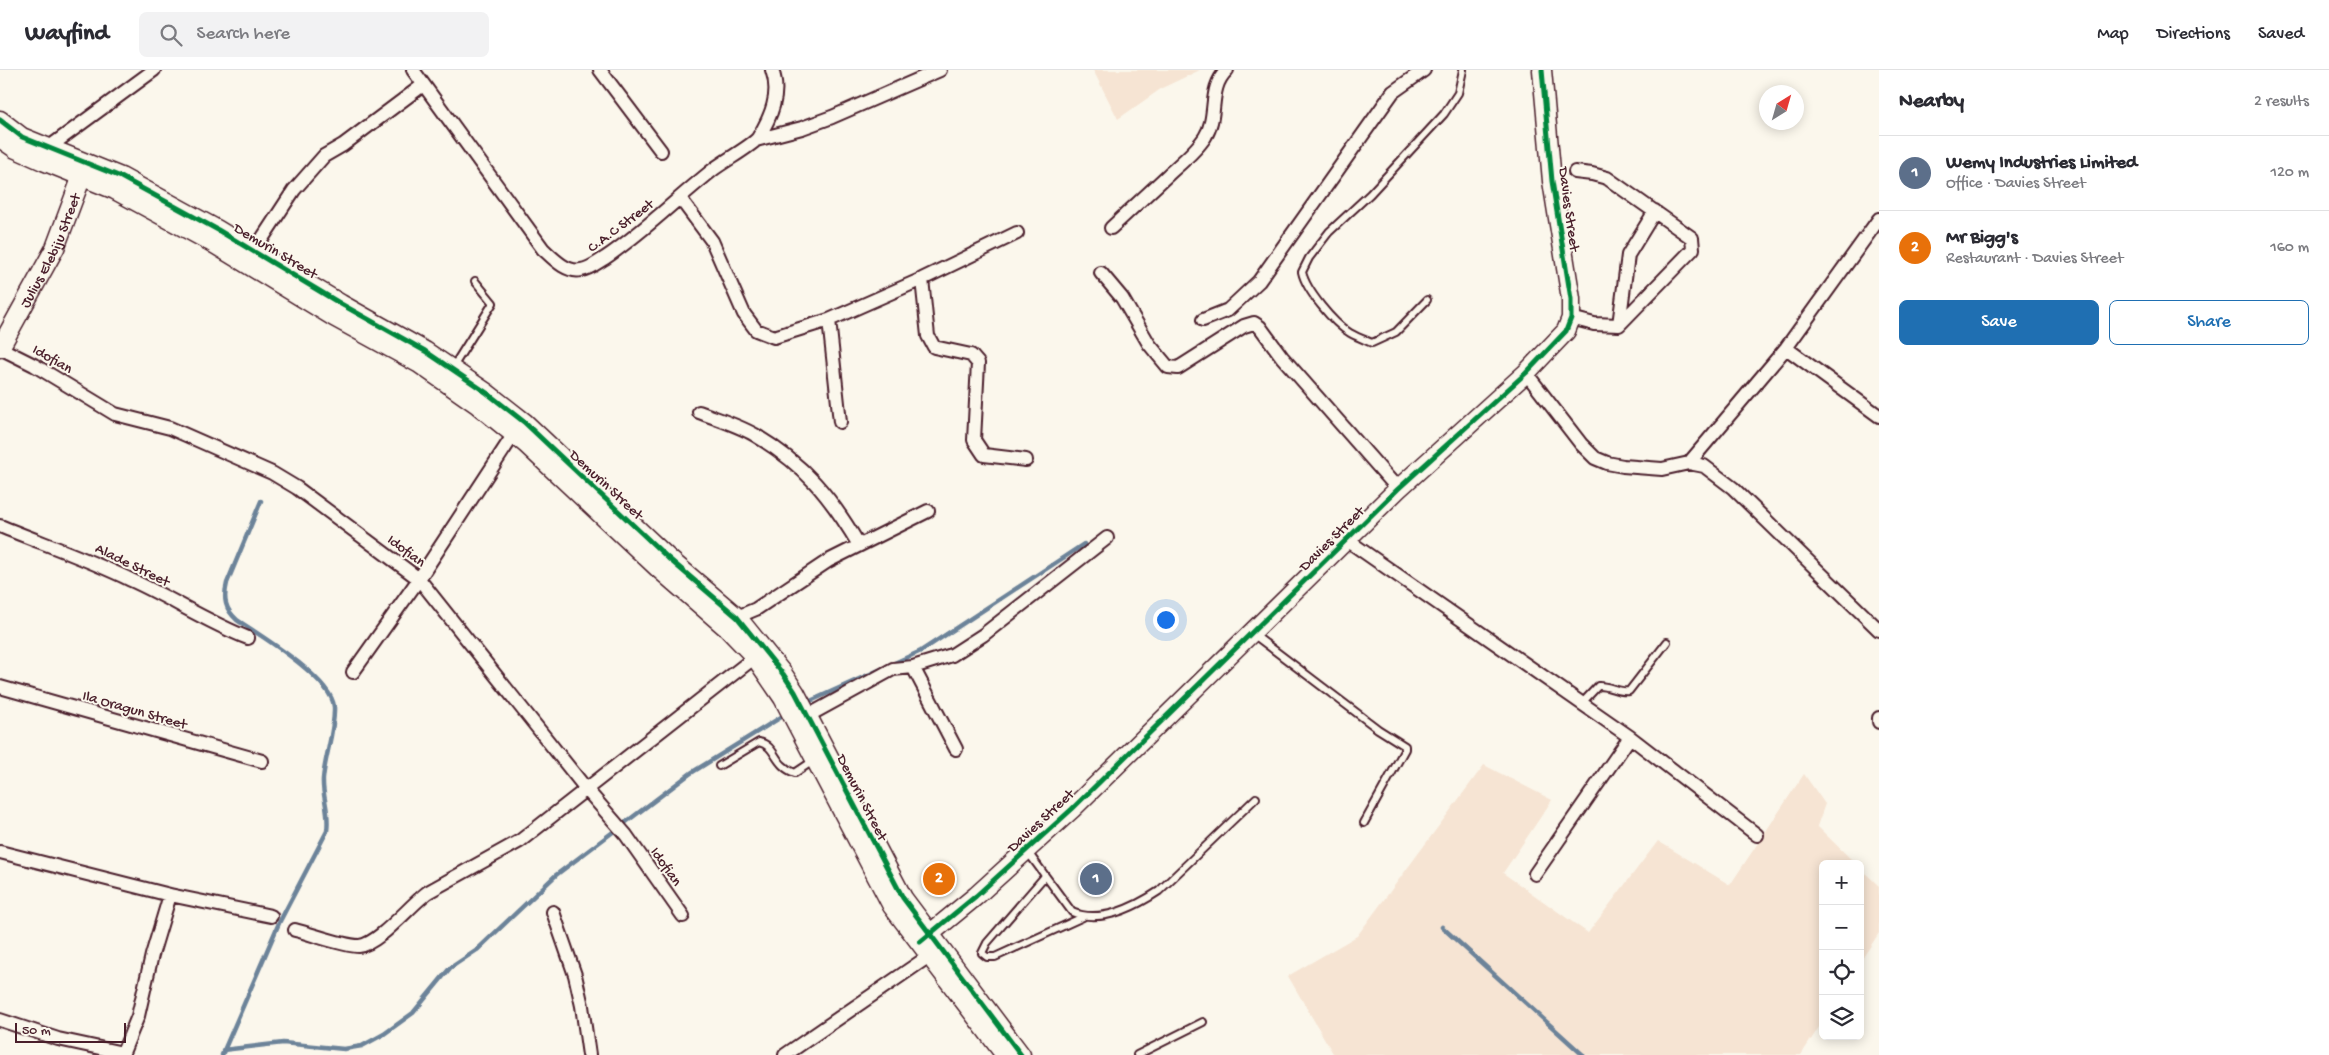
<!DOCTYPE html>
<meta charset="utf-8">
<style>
:root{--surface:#fff;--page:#f2f2f3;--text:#2b2b33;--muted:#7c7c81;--line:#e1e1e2;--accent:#1f6fb2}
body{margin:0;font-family:"Gochi Hand",sans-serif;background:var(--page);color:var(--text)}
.controls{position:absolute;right:15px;bottom:15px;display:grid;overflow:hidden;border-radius:8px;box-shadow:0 2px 12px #0003}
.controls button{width:45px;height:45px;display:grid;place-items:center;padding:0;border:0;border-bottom:1px solid var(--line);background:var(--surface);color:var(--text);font:25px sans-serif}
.compass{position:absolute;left:1759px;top:15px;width:45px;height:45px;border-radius:50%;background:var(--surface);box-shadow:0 2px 12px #0003;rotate:37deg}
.scale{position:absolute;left:15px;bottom:12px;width:111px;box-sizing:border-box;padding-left:5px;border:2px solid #4a1f2b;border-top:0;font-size:14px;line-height:18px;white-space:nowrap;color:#4a1f2b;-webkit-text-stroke:4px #fbf7ec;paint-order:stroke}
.you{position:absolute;left:1165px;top:549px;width:18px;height:18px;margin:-12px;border:4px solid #fff;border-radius:50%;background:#1a73e8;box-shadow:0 0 0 8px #1a73e833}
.badge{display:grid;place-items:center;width:32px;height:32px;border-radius:50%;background:var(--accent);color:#fff;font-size:16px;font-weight:700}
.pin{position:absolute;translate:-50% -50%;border:2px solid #fff;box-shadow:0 1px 5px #0006}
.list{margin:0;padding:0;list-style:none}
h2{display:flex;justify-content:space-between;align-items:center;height:65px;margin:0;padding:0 20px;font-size:21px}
h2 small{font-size:16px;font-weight:400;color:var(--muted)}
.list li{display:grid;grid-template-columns:32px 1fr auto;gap:15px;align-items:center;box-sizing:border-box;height:75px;padding:0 20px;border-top:1px solid var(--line)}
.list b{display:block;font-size:19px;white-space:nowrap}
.list p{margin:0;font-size:16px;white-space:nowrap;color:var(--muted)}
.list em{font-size:16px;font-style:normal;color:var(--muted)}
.actions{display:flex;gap:10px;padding:15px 20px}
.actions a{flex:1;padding:11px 0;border:1px solid var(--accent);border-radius:8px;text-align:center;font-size:18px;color:var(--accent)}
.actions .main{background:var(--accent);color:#fff}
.icon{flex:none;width:28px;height:28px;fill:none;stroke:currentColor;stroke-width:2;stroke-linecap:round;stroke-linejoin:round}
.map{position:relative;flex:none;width:1879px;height:985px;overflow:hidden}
header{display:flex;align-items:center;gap:30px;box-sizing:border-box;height:70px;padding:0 25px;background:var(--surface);border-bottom:1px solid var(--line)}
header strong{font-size:24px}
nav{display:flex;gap:28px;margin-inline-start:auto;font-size:18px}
.search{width:350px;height:45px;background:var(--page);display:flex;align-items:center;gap:12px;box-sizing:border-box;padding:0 18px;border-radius:8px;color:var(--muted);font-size:19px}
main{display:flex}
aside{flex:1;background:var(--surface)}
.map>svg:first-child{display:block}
.built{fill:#f6e4d3}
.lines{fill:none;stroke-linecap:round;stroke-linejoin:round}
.stream{stroke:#6c8399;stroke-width:4.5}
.lane-casing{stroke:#4a1f2b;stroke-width:10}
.street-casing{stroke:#4a1f2b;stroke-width:16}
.secondary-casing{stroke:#4a1f2b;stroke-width:21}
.lane{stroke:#fbf7ec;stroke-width:6}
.street{stroke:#fbf7ec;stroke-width:12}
.secondary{stroke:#fbf7ec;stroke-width:18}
.cycleway-casing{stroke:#fbf7ec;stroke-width:8}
.cycleway{stroke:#00873e;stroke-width:5}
.labels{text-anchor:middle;stroke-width:4;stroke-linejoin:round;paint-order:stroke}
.street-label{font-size:15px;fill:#4a1f2b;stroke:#fbf7ec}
</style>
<header>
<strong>Wayfind</strong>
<div class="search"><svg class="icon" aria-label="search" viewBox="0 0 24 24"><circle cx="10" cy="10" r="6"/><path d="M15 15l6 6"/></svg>Search here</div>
<nav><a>Map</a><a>Directions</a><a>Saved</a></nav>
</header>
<main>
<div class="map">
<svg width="1879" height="985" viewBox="0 0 1879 985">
<rect width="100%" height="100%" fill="#fbf7ec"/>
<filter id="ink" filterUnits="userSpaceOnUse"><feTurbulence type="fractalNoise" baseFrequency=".02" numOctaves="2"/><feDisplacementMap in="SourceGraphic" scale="10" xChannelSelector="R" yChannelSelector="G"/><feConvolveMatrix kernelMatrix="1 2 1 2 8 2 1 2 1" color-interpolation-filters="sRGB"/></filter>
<g filter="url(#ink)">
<!-- built -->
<path class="built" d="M1093,0H1200L1162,18L1118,49Z
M1484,695L1552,730L1503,803L1588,863L1658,771L1730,815L1804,704L1825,734L1817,756L1856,794H1823V951L1801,985H1334L1288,906L1357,866Z
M1860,798L1879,816V863L1860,892Z"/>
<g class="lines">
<!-- stream -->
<path class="stream" d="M806,633L921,581L1084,474
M1442,857L1583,985
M223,980L283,973L344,979L362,976L384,964L413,943L450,898L477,880L556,805L691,703L786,644
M222,985L279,853L327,761C330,740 322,728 323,709C325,685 335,661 334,637C332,609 260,565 237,550C225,539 223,529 227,513L261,431"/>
<defs>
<path id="lane" d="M1427,230L1396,262L1372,273C1365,270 1357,267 1350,263C1333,253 1306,220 1302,202L1309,188L1329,162L1370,124L1444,44L1458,23L1463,0
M453,297L493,233L475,211
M1253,564L1378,659L1405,676V679L1364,753
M1582,633L1598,616C1609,615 1618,623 1629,621L1667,572
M719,696L759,672C777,676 773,695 795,703L813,691
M1027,781L1072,842C1100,854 1135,837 1159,821L1256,728
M1045,806L987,873L982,883L987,887H995L1083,847
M1137,985L1203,952"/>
<path id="street" d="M413,0L543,179C553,188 566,203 581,200C590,199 598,192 605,188C644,162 677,128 714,99C723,92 753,75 758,68C771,47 781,24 772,0
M600,0L661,81
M756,70L802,58L832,47L940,0
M48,78L154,0
M680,128L712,171L744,244L756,260L774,267L829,250L922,209L1017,163
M1111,158C1131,139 1151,121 1170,103C1182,92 1196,81 1205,67C1219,45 1207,19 1227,0
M254,181L294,120L324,86L343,75L423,15
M1101,203L1122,228L1149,274L1168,297L1178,298L1244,256L1254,253L1260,257L1282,287L1398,419
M922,209L928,266L934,277L971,285L978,293L974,370L984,385L1026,390
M1571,248L1594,254L1619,255L1693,179L1692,168L1607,108L1592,104L1575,102
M829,250L840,352
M1203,250L1228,240L1259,211L1393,22L1424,0
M1619,255L1628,185L1655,141
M0,278L34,295L115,344L170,358L272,403L297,418L419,509L587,720L626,765L683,846
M1786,278L1879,346
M1526,303L1581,374L1595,388L1607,393L1623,396L1662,399L1689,393L1704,396L1733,418L1879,560
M699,342C717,349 738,355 755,365C805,395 830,426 859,475
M1689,393L1786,278L1879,149
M0,456C44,474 88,489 131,510C171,528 207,552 248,568
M1347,470L1630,667L1757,765
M737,547L756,539L828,491L928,441
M913,597L956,679
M353,602L419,509L514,364
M0,617L262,691
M1879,648V652
M802,649L893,599L913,597L952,585L983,565L1107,468
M0,782L170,825L271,846
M1535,804L1630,667
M553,842L575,905L582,936L589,985
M295,860C312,864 343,876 359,876C378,875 411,834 428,822L520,771L755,587
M0,950L58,969L123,983
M122,985L138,946L152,885L170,825
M785,985L935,882"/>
<g id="secondary">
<path d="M0,50L22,67L121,107L218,160L341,234L425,281L487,323L524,352L668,488L737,547L783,604L795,622L903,828L1021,985"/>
<path d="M0,68L16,79L43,91L115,120L211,172L334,247L418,293L478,335L526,374L658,498L727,558L755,587L783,628L892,836L1005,985"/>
<path id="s1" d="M0,278L55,178L82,106"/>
<path d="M921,871L976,826L1072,739L1398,419L1526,303L1566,261L1571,248V229L1552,111L1542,0"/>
</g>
</defs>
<!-- lane casing -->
<use href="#lane" class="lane-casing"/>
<!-- street casing -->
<use href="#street" class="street-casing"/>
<!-- secondary casing -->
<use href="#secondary" class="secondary-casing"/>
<!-- lane -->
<use href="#lane" class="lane"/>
<!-- street -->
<use href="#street" class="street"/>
<!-- secondary -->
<use href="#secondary" class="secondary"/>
<defs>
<path id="cycleway" d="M0,50L22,67L121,107L218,160L341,234L425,281L487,323L524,352L668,488L737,547L783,604L795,622L903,828L1021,985
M920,872L976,826L1072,739L1398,419L1526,303L1566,261L1571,248V229L1552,111L1542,0"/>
</defs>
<!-- cycleway casing -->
<use href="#cycleway" class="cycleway-casing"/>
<!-- cycleway -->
<use href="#cycleway" class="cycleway"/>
</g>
</g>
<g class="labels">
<!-- street labels -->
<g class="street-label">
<text transform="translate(1570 139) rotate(82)" y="5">Davies Street</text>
<text transform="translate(620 155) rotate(-37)" y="5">C.A.C Street</text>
<text dy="5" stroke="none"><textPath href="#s1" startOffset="110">Julius Elebiju Street</textPath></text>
<text transform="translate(276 180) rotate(31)" y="5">Demurin Street</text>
<text transform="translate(53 288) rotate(30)" y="5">Idofian</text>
<text transform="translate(607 414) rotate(43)" y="5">Demurin Street</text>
<text transform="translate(1331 468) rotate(-45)" y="5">Davies Street</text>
<text transform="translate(407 480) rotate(37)" y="5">Idofian</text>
<text transform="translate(133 494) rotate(26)" y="5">Alade Street</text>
<text transform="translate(135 639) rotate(16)" y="5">Ila Oragun Street</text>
<text transform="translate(863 727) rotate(63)" y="5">Demurin Street</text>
<text transform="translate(1040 750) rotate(-43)" y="5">Davies Street</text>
<text transform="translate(667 796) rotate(55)" y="5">Idofian</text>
</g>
</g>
</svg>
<div class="controls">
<button>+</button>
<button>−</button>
<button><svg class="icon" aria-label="locate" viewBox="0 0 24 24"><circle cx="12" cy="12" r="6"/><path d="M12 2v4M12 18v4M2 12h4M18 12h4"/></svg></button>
<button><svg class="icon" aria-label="layers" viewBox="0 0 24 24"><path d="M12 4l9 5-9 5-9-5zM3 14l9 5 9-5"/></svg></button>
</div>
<svg class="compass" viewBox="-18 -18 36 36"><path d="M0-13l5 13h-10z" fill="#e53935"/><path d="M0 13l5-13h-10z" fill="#7c7c81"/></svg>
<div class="scale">50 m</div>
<div class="you"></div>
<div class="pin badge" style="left:1096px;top:809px;background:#5c6f8a">1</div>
<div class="pin badge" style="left:939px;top:809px;background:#e8710a">2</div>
</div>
<aside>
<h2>Nearby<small>2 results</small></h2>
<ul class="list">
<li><span class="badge" style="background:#5c6f8a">1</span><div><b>Wemy Industries Limited</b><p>Office · Davies Street</p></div><em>120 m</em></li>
<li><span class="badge" style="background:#e8710a">2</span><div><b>Mr Bigg's</b><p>Restaurant · Davies Street</p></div><em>160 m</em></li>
</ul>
<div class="actions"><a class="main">Save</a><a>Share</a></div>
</aside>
</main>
